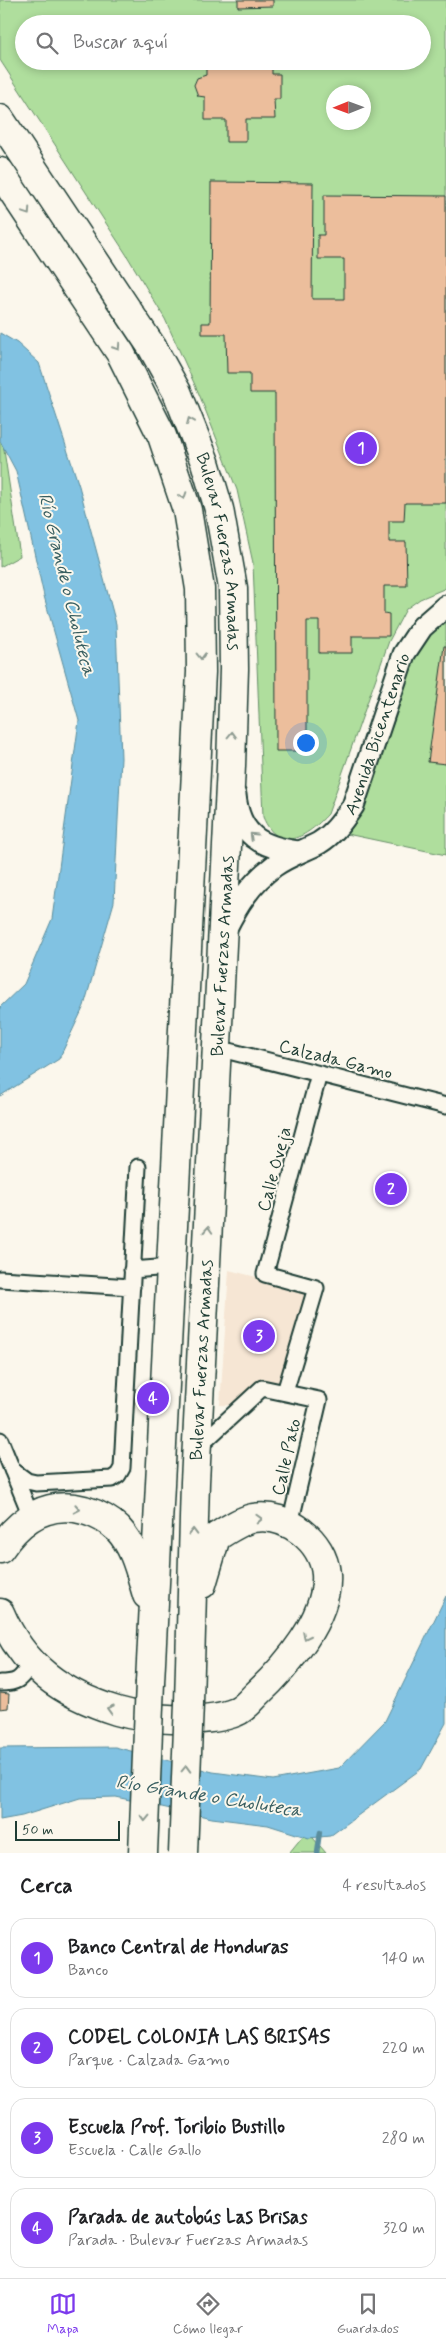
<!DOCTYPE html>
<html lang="es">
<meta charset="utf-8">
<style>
:root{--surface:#fff;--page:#f6f6f6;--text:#202124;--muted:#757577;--line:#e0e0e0;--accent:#7c3aed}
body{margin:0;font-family:Mynerve,sans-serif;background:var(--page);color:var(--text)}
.compass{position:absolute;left:326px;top:85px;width:45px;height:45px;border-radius:50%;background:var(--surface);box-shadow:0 2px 8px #0003;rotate:269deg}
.scale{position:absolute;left:15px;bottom:12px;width:105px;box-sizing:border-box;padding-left:5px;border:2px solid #1f3d34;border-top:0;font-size:14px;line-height:18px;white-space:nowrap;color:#1f3d34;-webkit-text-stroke:4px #fbf7ec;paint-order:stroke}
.you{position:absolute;left:305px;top:742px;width:18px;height:18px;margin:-12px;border:4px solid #fff;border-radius:50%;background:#1a73e8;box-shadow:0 0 0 8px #1a73e833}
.badge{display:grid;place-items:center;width:32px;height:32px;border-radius:50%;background:var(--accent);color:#fff;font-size:16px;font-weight:700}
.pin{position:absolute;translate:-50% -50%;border:2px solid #fff;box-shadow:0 1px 5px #0006}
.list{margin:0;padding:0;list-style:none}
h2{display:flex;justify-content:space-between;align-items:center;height:65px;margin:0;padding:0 20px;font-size:21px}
h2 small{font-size:16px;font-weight:400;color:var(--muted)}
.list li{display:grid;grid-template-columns:32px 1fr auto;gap:15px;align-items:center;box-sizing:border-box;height:80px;margin:0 10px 10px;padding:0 10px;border:1px solid var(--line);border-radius:15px}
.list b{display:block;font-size:19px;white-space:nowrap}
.list p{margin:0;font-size:16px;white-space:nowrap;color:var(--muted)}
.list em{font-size:16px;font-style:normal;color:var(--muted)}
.icon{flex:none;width:28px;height:28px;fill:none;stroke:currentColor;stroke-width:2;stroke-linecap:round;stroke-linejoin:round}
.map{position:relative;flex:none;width:446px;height:1853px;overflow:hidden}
.search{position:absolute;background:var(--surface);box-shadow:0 2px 8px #0003;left:15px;right:15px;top:15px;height:55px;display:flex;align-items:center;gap:12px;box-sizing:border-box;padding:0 18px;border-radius:28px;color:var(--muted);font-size:19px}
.sheet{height:425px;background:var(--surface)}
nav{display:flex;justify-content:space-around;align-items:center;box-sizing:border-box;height:70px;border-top:1px solid var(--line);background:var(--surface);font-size:14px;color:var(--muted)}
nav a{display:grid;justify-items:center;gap:2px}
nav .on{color:var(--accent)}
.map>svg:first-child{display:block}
.built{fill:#f6e6d4}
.green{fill:#afde9d;stroke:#678e68;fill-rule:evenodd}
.water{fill:#81c2e2;stroke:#5a8d9c}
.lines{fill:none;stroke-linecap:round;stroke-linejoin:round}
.stream{stroke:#5a8d9c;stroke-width:4.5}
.building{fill:#ecbe9c;stroke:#1f3d34}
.street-casing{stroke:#1f3d34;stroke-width:19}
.secondary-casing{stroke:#1f3d34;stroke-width:25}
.highway-casing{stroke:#1f3d34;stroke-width:31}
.street{stroke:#fbf7ec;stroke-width:15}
.secondary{stroke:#fbf7ec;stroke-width:21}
.highway{stroke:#fbf7ec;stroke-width:28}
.highway-bridge-casing{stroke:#1f3d34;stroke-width:31;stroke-linecap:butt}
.highway-bridge{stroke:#fbf7ec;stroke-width:28}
.oneway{stroke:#8d9a90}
.labels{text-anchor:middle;stroke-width:4;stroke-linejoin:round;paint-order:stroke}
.street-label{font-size:18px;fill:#1f3d34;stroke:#fbf7ec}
.water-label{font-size:19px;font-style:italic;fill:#385e60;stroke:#fbf7ec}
</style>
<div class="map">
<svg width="446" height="1853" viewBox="0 0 446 1853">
<rect width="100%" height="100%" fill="#fbf7ec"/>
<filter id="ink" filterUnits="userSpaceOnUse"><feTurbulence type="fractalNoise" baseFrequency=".02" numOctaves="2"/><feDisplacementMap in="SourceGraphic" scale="10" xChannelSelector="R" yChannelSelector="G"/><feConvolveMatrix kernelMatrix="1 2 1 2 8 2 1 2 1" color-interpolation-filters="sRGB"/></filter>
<g filter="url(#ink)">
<!-- built -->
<path class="built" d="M229,1270L307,1290L280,1387L240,1406L220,1405Z"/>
<!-- green -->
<path class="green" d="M0,0H446V588L420,599L406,609L389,641L328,814C307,837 279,855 263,817L253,563L237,490L199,394L165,319L126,254L0,60ZM24,24H422V61H24ZM334,92H364V122H334Z
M0,424L20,556L0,567Z
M446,616V855L347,834C362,797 379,761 393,724C408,684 411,644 446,616Z
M307,1831L326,1853H289Z"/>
<!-- water -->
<path class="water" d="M0,333L17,343L39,363L79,486L116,624L121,758L114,902L84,1006L59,1059L0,1096V1007L24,984L52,919L79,721L44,596L16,471L0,441Z
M446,1596V1723L421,1769L330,1836L309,1838L268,1825L212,1818L116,1797L80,1798L22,1816L0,1820V1748L115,1747L213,1772L273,1780L339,1768L385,1721Z"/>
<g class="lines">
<!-- stream -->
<path class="stream" d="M317,1853L320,1832"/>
</g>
<!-- building -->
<path class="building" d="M238,0H273V6L238,7Z
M206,61H272V74H280V99H274L275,119H246V142H226V120H205V97L198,96L194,85L197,78L206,75Z
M211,182L313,183L312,299H344V259H318V235H324V195L446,196V503H405L404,521H389V542H406L407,586H384V613L389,614V636H352V653H319V621H307V751H276L275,393H250V373H227L226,334H202V323H210Z
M444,646H446V764L428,762Z
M0,1693L9,1694L8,1708L0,1709Z"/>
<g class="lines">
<defs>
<path id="street" d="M217,1048L446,1106
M132,1270L170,1267
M0,1279L132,1287
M285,1392L316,1288L265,1274L319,1074
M0,1440L31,1516
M196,1449L262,1388L319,1400L290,1524
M12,1470L27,1481L36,1483L112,1479L118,1475L122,1468L138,1167
M0,1683C19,1683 20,1679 31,1664"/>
<g id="secondary">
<path d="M235,795C239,836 261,847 298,852"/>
<path id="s1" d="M225,930C237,905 251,883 274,866C288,856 304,851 319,843C334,834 343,820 353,806L404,654L422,627L446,606"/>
</g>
<g id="highway">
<path id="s2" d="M0,119L152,347L177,392L205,462L219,509L233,588L234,669L231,766L195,1482L189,1703"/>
<path d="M0,172L121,354L162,436L187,510L200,589L201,672L150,1682"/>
<path d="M0,1549C20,1519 48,1500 84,1510C97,1514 108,1519 118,1529C135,1547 140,1572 147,1595"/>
<path d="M0,1613C23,1667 62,1694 117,1711C147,1720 207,1724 236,1712C244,1709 250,1701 256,1695C286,1667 329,1618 326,1574C323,1541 287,1512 253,1518C240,1521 227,1530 216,1537L202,1584"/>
</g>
</defs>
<!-- street casing -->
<use href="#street" class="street-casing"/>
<!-- secondary casing -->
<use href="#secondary" class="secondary-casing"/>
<!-- highway casing -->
<use href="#highway" class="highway-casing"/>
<!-- street -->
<use href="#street" class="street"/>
<!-- secondary -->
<use href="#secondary" class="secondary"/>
<!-- highway -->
<use href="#highway" class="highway"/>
<defs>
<path id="highway-bridge" d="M143,1853L150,1682
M183,1853L189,1703"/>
</defs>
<!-- highway-bridge casing -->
<use href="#highway-bridge" class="highway-bridge-casing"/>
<!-- highway-bridge -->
<use href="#highway-bridge" class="highway-bridge"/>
</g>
<!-- one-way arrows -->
<defs><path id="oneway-chevron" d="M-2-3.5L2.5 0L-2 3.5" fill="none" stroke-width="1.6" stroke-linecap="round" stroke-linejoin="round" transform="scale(1.25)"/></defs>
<g class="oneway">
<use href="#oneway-chevron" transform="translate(27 212) rotate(56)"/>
<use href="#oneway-chevron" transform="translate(117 347) rotate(57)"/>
<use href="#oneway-chevron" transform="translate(190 421) rotate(-113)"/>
<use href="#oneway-chevron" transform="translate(183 496) rotate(71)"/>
<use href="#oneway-chevron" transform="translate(201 656) rotate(89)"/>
<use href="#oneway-chevron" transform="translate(232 735) rotate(-88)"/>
<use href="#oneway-chevron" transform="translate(253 836) rotate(-136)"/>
<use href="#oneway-chevron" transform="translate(208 1230) rotate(-87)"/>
<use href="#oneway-chevron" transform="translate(77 1509) rotate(11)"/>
<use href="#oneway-chevron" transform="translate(259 1519) rotate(-2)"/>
<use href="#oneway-chevron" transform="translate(193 1532) rotate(-89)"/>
<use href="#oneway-chevron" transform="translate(306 1636) rotate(117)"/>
<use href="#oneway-chevron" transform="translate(110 1709) rotate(-163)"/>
<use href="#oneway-chevron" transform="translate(186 1769) rotate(-88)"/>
<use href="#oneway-chevron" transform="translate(145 1818) rotate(92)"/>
</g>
</g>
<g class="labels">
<!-- street labels -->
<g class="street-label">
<text dy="6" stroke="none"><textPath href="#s2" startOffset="492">Bulevar Fuerzas Armadas</textPath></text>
<text dy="6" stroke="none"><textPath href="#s1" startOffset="259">Avenida Bicentenario</textPath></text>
<text transform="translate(222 956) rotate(-87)" y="6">Bulevar Fuerzas Armadas</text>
<text transform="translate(336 1059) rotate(14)" y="6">Calzada Gamo</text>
<text transform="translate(274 1169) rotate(-75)" y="6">Calle Oveja</text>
<text transform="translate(201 1360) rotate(-87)" y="6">Bulevar Fuerzas Armadas</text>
<text transform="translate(286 1457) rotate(-77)" y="6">Calle Pato</text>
</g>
<!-- water labels -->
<g class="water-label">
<text transform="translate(68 584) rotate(76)" y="7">Río Grande o Choluteca</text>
<text transform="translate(209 1795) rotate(9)" y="7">Río Grande o Choluteca</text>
</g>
</g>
</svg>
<svg class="compass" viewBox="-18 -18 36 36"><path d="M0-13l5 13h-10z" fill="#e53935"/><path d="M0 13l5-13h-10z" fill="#757577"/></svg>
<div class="scale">50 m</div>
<div class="you"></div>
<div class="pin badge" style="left:361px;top:448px">1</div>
<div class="pin badge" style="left:391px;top:1189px">2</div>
<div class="pin badge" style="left:259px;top:1336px">3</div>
<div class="pin badge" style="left:153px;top:1398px">4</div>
<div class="search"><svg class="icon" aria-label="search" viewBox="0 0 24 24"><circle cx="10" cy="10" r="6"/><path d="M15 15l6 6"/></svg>Buscar aquí</div>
</div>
<section class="sheet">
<h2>Cerca<small>4 resultados</small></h2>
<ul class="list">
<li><span class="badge">1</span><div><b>Banco Central de Honduras</b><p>Banco</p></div><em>140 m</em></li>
<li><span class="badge">2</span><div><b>CODEL COLONIA LAS BRISAS</b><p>Parque · Calzada Gamo</p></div><em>220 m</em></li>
<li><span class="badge">3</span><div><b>Escuela Prof. Toribio Bustillo</b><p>Escuela · Calle Gallo</p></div><em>280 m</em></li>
<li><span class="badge">4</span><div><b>Parada de autobús Las Brisas</b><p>Parada · Bulevar Fuerzas Armadas</p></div><em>320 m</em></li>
</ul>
</section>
<nav>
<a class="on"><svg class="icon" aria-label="map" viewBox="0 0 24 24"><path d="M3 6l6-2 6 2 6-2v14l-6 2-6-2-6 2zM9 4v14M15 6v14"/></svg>Mapa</a>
<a><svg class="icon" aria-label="directions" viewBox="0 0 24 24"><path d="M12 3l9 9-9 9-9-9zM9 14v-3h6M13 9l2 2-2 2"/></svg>Cómo llegar</a>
<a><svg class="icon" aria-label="saved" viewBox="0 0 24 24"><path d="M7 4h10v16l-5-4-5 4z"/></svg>Guardados</a>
</nav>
